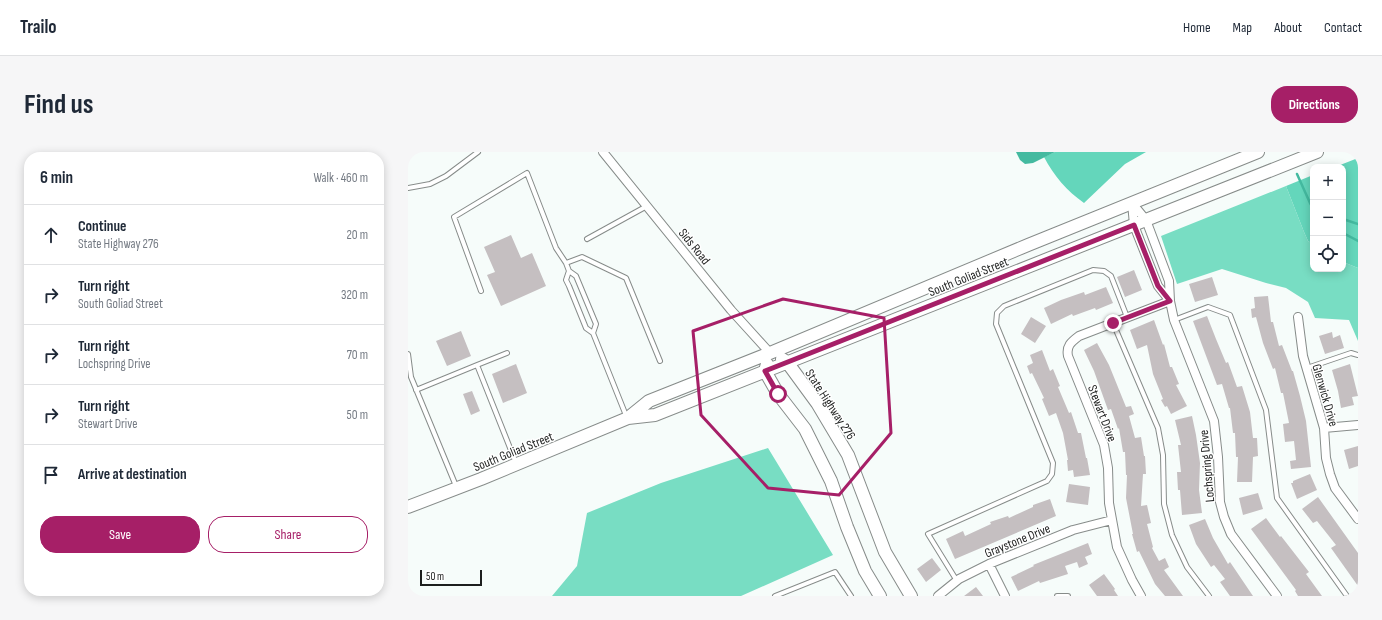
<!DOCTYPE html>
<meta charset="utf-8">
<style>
:root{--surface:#fff;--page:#f6f6f7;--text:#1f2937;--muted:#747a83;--line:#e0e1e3;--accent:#a61f67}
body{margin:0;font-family:"Sofia Sans Condensed",sans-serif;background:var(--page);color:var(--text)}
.controls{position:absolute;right:12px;top:12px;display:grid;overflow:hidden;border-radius:8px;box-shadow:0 2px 10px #0003}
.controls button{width:36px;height:36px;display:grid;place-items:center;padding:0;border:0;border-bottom:1px solid var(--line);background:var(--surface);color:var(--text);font:20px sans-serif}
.scale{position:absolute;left:12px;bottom:10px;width:62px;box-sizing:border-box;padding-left:4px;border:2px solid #1d1f1e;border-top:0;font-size:11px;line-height:14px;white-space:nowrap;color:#1d1f1e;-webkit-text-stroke:3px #fff;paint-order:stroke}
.stop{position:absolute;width:12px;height:12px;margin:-9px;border:3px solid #a61f67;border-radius:50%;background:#fff}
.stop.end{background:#a61f67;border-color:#fff;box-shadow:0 1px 4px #0008}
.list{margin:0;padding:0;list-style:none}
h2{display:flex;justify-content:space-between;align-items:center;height:52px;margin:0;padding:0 16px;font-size:17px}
h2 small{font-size:13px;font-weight:400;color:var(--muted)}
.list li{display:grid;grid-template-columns:26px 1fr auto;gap:12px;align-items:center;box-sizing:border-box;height:60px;padding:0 16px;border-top:1px solid var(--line)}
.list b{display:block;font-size:15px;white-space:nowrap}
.list p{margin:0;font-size:13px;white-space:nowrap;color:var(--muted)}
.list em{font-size:13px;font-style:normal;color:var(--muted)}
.actions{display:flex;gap:8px;padding:12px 16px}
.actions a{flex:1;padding:9px 0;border:1px solid var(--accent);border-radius:16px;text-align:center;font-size:14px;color:var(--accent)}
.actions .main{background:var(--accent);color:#fff}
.icon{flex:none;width:22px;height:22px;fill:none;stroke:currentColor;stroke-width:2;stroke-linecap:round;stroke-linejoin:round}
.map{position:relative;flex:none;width:950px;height:444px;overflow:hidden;border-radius:16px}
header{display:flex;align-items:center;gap:24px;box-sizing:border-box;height:56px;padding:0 20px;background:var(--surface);border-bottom:1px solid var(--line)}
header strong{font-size:19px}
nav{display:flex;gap:22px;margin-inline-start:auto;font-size:14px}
.intro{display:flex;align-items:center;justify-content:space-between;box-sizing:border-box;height:96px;padding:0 24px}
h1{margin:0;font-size:28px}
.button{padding:10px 18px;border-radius:16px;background:var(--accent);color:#fff;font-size:14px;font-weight:700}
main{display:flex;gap:24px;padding:0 24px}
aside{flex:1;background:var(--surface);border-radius:16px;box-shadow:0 2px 10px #0003}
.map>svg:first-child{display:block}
.green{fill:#78ddc3}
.forest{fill:#64d6bb}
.water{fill:#44baa0}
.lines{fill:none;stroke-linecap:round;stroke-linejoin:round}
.stream{stroke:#44baa0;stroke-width:2.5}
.building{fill:#c5bfc1}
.lane-casing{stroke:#878c8a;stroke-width:6}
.street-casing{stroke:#878c8a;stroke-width:10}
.primary-casing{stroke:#878c8a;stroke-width:14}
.lane{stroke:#fff;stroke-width:4}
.street{stroke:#fff;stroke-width:8}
.primary{stroke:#fff;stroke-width:12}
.route{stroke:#a61f67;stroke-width:5}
.marked{fill:none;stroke:#a61f67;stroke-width:3;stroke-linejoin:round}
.labels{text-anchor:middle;stroke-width:3;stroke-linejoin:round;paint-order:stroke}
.street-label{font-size:13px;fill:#1d1f1e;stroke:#fff}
</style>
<header>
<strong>Trailo</strong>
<nav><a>Home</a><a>Map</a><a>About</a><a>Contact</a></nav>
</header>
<div class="intro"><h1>Find us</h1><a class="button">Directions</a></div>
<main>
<aside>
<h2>6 min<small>Walk · 460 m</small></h2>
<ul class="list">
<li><svg class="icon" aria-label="ahead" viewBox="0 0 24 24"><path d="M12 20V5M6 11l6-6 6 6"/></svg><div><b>Continue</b><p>State Highway 276</p></div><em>20 m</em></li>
<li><svg class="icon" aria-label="right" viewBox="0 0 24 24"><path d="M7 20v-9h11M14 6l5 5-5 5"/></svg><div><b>Turn right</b><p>South Goliad Street</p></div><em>320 m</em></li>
<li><svg class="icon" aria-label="right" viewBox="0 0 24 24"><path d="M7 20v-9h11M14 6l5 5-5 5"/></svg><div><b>Turn right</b><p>Lochspring Drive</p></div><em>70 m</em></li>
<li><svg class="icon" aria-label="right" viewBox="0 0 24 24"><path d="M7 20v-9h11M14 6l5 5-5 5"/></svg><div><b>Turn right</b><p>Stewart Drive</p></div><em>50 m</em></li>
<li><svg class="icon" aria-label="arrive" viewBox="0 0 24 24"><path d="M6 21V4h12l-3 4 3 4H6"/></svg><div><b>Arrive at destination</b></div></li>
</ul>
<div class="actions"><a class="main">Save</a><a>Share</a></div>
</aside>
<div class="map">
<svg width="950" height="444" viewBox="0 0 950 444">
<rect width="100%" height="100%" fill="#f6fcfa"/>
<!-- green -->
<path class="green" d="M878,34L896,80L900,89L905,92V117H935V110L950,116V189L941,168L907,166L900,150L878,136L858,131L814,117L769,132L753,84Z
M360,296L425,403L333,444H144L169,414L179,361L253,331Z"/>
<!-- forest -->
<path class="forest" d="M647,0H738L717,12L676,51C659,39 646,24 636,5Z
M950,6V116L935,110V15H927Z
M905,23V92L900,89L896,80L878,34Z"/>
<!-- water -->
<path class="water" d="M608,0H647L625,11L617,12L612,8Z"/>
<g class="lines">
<!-- stream -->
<path class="stream" d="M889,22L902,51L905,56
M935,67L950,72
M935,81L950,89"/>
</g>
<!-- building -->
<path class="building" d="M103,83L113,106L124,101L138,134L93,154L79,123L87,120L76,95Z
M726,118L734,138L717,145L709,125Z
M804,125L810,143L787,150L781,132Z
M698,135L705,151L688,158L687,156L665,164L664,162L643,172L636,156L653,148L676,140L677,143Z
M860,144L863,170H865L871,194L874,193L884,219H885L892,244L898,269L903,315L883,317L882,309L888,308L886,289L877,290L875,272L881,271L875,241H873L867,216L865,217L855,191L848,165L844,166L843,157L847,156L846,145Z
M799,164L808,187L818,211L820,210L829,235L834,234L842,260L845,286H849L850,304L845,305L844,330H829L830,305H828L827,281H825L822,256H821L814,232L809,233L785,169Z
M623,165L638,174L627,191L613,182Z
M746,168L755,193L756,192L762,215H764L771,232L768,233L779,254L763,262L759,254L757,255L753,248L755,247L745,222L739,193L729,197L722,178Z
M53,179L63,204L39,214L28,189Z
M924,180L925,186L932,183L936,196L917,202L911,184Z
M689,191L701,213L718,255L723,254L726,262L721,264L727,286L733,285L736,304H737L738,322H735L733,354L739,353L743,371L739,372L745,395L744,396L751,409L757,406L761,415L756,418L775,444H757L747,432L731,399L729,400L724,382H725L718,346L719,323H718L717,300H715L711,276L710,277L703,257L700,258L686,219L676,198Z
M634,198L642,219L645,217L652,234L650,235L661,261L663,260L670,281H673L678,306H679L682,323L666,325L665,318L660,319L659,308H660L655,281L648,261L641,264L634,247L636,246L624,221L622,222L619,214L625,211L622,203Z
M108,212L119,241L95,251L84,222Z
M942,212L950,244L944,245L946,253L933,256L930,239L924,218Z
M64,239L72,259L63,263L55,242Z
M784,264L788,283L792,311L791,338L794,361L774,363L772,338H770L769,320H773L770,293H773L767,268Z
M950,294V314L941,317L936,298Z
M902,322L909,338L889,347L883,331H885V329Z
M661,332L682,335L680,353L658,350Z
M850,341L855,357L835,363L831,346Z
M910,345L950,401V434L923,396L928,393L909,369L905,371L894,357Z
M642,347L648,364L547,407L538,387L555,379L557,384L583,372L582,370L600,364L601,366L625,355V353Z
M858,366L872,385L873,384L901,420L898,422L914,444H890L887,439L888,438L843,377Z
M797,367L805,386L820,412L822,410L845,444H822L812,430L817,427L806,413L803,415L788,392L781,373Z
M680,391L684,402L677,405L680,412L671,416L669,410L657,414L660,422L632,431L631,429L610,439L603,425L626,414L625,413Z
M524,406L533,418L518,430L509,417Z
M696,422L707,437L706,438L710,444H689L681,433Z
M568,435L575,444H556Z"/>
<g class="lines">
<defs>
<path id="lane" d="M0,36L22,32L38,24L70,0
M179,87L239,54
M161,119L158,111L174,105L218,126L252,209
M73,139L46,65L119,21L148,96L158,111
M766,168L800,155L822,163L858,258L869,346L939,444
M705,171L750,276L755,303L756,352L764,383L779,415L801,444
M185,181L188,172L168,124L161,119L158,128L161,134L178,176L185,181L219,266
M99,201L69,213L108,311
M0,202L3,225L48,334
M899,216L943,201L950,203
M8,238L69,213
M549,429L520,382L639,329L644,322L645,311L588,172L589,161L596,154L685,118L696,119L703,124L719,165
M367,444L427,420L443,444
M649,444H660"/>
<path id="street" d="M195,0L323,158L362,201
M724,51L738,68L761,129L762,149L766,168L806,269L810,305L812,350L816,365L823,382L869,444
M724,51L726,73L729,81L750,134L762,149
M890,165L895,204L916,276L918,306L922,322L927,336L950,367
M916,276L950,273
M581,412L597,444
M530,444L551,427L581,412L665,378L704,368
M733,444L724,428L709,395L701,351L700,316L696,293L660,204C658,194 663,190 671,184L762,149"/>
<path id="primary" d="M374,207L379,210L409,251L440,303L477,400L503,444
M359,212L357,219L370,242L397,277L423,329L439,375L457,419L472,444
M220,266L247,263L909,0
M0,355L73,327L220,266L241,249L362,201L620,93L850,0"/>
</defs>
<!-- lane casing -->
<use href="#lane" class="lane-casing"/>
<!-- street casing -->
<use href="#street" class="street-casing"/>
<!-- primary casing -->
<use href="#primary" class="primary-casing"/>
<!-- lane -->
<use href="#lane" class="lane"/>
<!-- street -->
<use href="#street" class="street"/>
<!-- primary -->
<use href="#primary" class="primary"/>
</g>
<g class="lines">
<!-- route -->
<path class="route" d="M370,242L357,219L726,73L750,134L762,149L705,171"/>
</g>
<!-- marked area -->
<path class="marked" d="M375,147L476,166L483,281L431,343L360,336L293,263L285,179Z"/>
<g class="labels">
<!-- street labels -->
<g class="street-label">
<text transform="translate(287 94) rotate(51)" y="5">Sids Road</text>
<text transform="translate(560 124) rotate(-22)" y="5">South Goliad Street</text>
<text transform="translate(918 243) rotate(74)" y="5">Glenwick Drive</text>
<text transform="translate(423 252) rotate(57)" y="5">State Highway 276</text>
<text transform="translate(695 261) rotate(69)" y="5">Stewart Drive</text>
<text transform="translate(105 299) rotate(-22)" y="5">South Goliad Street</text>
<text transform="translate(798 314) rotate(-95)" y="5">Lochspring Drive</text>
<text transform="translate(609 388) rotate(-22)" y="5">Graystone Drive</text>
</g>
</g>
</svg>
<div class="controls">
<button>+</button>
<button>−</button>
<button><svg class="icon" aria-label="locate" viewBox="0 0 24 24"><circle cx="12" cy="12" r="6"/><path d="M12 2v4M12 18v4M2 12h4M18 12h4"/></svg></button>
</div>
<div class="scale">50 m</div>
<div class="stop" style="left:370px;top:242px"></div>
<div class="stop end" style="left:705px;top:171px"></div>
</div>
</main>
